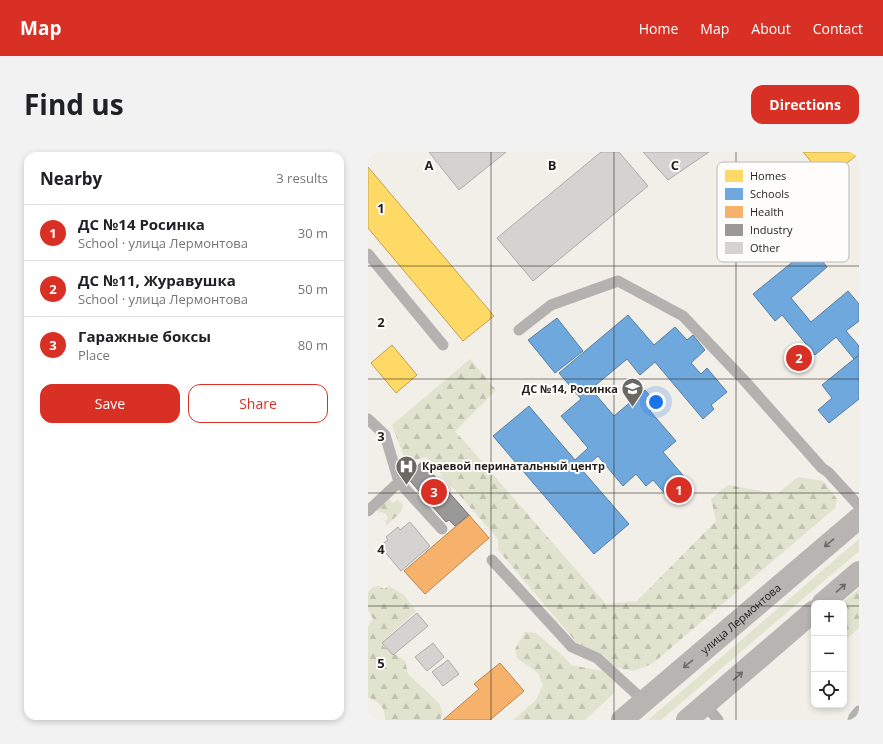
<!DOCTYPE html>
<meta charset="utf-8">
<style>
:root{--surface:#fff;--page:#f2f2f2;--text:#202124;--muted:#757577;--line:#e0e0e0;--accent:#d93025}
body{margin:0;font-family:"Open Sans",sans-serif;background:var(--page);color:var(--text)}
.controls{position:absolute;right:12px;bottom:12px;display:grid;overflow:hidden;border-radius:8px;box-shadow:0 2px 6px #0003}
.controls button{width:36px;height:36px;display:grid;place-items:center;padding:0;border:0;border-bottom:1px solid var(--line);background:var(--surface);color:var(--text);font:20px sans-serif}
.you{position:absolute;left:288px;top:250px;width:14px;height:14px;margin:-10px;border:3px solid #fff;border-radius:50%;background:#1a73e8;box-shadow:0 0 0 6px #1a73e833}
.badge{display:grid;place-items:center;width:26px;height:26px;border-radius:50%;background:var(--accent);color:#fff;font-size:13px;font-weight:700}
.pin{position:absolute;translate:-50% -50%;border:2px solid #fff;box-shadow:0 1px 4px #0006}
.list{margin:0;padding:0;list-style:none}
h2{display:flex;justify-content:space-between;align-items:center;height:52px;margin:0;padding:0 16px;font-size:17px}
h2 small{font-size:13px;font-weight:400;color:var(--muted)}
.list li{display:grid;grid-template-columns:26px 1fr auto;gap:12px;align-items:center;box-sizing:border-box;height:56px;padding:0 16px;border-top:1px solid var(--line)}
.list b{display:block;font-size:15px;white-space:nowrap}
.list p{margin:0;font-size:13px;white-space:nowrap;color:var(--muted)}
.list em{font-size:13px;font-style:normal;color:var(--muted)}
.actions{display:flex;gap:8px;padding:12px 16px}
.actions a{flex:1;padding:9px 0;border:1px solid var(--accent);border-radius:12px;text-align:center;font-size:14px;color:var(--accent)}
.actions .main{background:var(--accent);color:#fff}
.icon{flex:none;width:22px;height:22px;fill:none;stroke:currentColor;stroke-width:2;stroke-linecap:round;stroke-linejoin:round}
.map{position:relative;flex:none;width:491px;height:568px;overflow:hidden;border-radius:12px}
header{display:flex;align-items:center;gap:24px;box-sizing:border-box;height:56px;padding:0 20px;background:var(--accent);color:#fff}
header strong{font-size:19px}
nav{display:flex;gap:22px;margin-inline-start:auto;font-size:14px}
.intro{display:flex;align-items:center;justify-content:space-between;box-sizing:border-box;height:96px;padding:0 24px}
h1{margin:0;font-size:28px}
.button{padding:10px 18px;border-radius:12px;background:var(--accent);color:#fff;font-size:14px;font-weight:700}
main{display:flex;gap:24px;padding:0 24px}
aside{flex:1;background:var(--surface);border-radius:12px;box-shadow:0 2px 6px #0003}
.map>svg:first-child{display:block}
.green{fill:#e0e4ce}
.forest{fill:url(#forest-firs)}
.homes{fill:#ffd966;stroke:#bda150}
.schools{fill:#6fa8dc;stroke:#587fa2}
.health{fill:#f6b26b;stroke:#b68653}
.industry{fill:#999;stroke:#757474}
.building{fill:#d5d2d2;stroke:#adaaaa}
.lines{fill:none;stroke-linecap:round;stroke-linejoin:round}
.lane{stroke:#b4b2b0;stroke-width:11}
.primary{stroke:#b7b4b1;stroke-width:22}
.oneway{stroke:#6c6a66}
.grid{fill:none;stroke:#221f1c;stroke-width:1;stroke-opacity:0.55}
.labels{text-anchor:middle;stroke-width:4;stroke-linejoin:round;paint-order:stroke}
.poi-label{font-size:11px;font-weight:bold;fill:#221f1c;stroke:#fefdfb;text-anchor:end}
.street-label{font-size:11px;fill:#221f1c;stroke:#fefdfb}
.key{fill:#fefdfb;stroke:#bcbab8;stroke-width:1}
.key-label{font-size:11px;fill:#221f1c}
.grid-label{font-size:13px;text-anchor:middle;font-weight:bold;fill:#221f1c;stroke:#fefdfb;stroke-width:4;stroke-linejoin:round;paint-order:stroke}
</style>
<header>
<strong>Map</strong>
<nav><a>Home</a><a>Map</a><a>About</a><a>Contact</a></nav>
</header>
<div class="intro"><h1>Find us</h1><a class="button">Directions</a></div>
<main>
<aside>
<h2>Nearby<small>3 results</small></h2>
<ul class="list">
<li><span class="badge">1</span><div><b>ДС №14 Росинка</b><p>School · улица Лермонтова</p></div><em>30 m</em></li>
<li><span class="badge">2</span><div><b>ДС №11, Журавушка</b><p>School · улица Лермонтова</p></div><em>50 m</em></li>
<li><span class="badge">3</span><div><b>Гаражные боксы</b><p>Place</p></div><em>80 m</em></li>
</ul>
<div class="actions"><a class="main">Save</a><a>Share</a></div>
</aside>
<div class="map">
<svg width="491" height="568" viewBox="0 0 491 568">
<defs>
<pattern id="forest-firs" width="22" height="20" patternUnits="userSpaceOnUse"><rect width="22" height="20" fill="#e0e4ce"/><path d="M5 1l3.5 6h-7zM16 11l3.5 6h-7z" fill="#c0c3b0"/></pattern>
</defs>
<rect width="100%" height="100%" fill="#f2eee8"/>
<!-- green -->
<path class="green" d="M491,387V399L293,568H280Z"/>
<!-- forest -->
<path class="forest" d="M102,207L128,238L87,279L238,452L269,449L348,369L343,347L360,333L409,342L430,325L455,329L469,347L467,356L284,512L265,519L247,515L229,501L208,490L130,398V387L58,305L38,310L24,273Z
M18,344L22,347L25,351L30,348L35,353L33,360L19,373L17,370L20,366L18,362L13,360L11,361L8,357Z
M11,434L16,437L21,434L36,443L48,459L19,486L15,494L37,509L40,522L71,551L75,561L72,568H17C17,554 12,551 0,545V474L5,467L2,461L0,458V440L5,435Z
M491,437V476L476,489V451H474Z
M157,480L168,481L195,504L203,513L239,520L246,529V541L217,568H145L168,548L175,533L170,521L149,506L147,497Z"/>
<!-- homes -->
<path class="homes" d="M435,0H491V1L459,28Z
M0,15L126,164L95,189L0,76Z
M24,193L49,223L28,241L3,211Z"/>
<!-- schools -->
<path class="schools" d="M443,95L459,115L423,146L443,170L480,139L491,152V169L478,179L491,194V203L486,207L468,185L447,203L414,163L407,169L385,142Z
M260,163L286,193L307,175L319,188L325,183L337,198L323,211L333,222L339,216L359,240L343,253L346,257L335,267L287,210L272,223L259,207L223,237L246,264L277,238L290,253L282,259L308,289L295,300L319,328L300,345L285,328L278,334L268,322L255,334L230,304L214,318L261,372L226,402L125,284L161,254L207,308L220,296L193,264L213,247L191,221Z
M189,166L215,199L187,221L160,188Z
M491,203V247L461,271L450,258L464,246L454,233Z"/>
<!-- health -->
<path class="health" d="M101,363L121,386L57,442L36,419Z
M132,511L156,539L122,568H75L111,537L106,532Z"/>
<!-- industry -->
<path class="industry" d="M54,310L101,363L87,374L81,368L78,370L38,324Z"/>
<!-- building -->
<path class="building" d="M61,0H138L91,38Z
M233,0H251L280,34L165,129L129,86Z
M275,0H341L300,28Z
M42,370L62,394L33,419L12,394L20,388L18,385L30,375L32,378Z
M49,461L60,474L25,503L14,491Z
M65,491L76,505L59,519L47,505Z
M80,508L91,522L75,534L64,520Z"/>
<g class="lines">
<!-- lane -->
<path class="lane" d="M0,102L75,193
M151,178L183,153L250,129L315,164L375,227L454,316L460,320L491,354
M0,267L17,283L31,330L74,377
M0,359L31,330
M124,408L204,495L229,506L276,549
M337,552L350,568
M485,568L486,565L491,559"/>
<!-- primary -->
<g class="primary">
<path d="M455,451L491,420"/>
<path id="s1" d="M254,568L491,366"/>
<path d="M319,568L446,459"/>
</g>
</g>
<!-- one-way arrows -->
<defs><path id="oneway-shaft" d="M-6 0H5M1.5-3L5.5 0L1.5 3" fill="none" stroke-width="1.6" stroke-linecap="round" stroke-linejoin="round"/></defs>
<g class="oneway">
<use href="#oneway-shaft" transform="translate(461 391) rotate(140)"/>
<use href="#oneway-shaft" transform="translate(473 436) rotate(-41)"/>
<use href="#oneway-shaft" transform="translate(320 512) rotate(140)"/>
<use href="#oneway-shaft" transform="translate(370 524) rotate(-41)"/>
</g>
<!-- grid -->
<path class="grid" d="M123,0V568M246,0V568M368,0V568M0,114H491M0,227H491M0,341H491M0,454H446M476,454H491"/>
<!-- icons -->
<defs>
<symbol id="school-pin" viewBox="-11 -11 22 30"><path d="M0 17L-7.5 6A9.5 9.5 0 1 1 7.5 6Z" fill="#6b6763" stroke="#fefdfb"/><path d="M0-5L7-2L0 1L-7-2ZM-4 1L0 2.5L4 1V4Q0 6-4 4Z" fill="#fff"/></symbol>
<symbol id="hospital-pin" viewBox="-11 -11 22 30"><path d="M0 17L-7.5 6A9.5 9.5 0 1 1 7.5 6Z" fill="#6b6763" stroke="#fefdfb"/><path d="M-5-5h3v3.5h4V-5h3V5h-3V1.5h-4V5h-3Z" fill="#fff"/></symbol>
</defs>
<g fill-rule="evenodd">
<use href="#school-pin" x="252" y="224" width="25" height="34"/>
<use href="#hospital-pin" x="26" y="302" width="25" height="34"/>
</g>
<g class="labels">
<!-- poi labels -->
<g class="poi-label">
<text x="250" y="241">ДС №14, Росинка</text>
<text x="54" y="318" text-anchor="start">Краевой перинатальный центр</text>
</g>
<!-- street labels -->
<g class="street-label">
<text dy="4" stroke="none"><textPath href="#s1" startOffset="156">улица Лермонтова</textPath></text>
</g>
</g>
<!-- legend -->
<rect x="349" y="10" width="132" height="100" rx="6" class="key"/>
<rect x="357" y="18" width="18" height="12" fill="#ffd966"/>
<rect x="357" y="36" width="18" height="12" fill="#6fa8dc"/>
<rect x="357" y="54" width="18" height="12" fill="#f6b26b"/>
<rect x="357" y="72" width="18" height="12" fill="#999"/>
<rect x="357" y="90" width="18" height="12" fill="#d5d2d2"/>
<g class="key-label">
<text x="382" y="28">Homes</text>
<text x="382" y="46">Schools</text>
<text x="382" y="64">Health</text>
<text x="382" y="82">Industry</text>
<text x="382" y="100">Other</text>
</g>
<g class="grid-label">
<text x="61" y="18">A</text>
<text x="184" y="18">B</text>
<text x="307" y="18">C</text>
<text x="13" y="61">1</text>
<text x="13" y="175">2</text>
<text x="13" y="289">3</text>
<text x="13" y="402">4</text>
<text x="13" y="516">5</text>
</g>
</svg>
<div class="controls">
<button>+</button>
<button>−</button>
<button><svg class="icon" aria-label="locate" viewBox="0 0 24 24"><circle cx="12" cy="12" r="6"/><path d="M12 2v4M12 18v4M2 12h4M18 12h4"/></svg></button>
</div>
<div class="you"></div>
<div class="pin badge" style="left:311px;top:338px">1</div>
<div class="pin badge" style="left:431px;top:206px">2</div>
<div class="pin badge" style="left:66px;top:340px">3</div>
</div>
</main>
